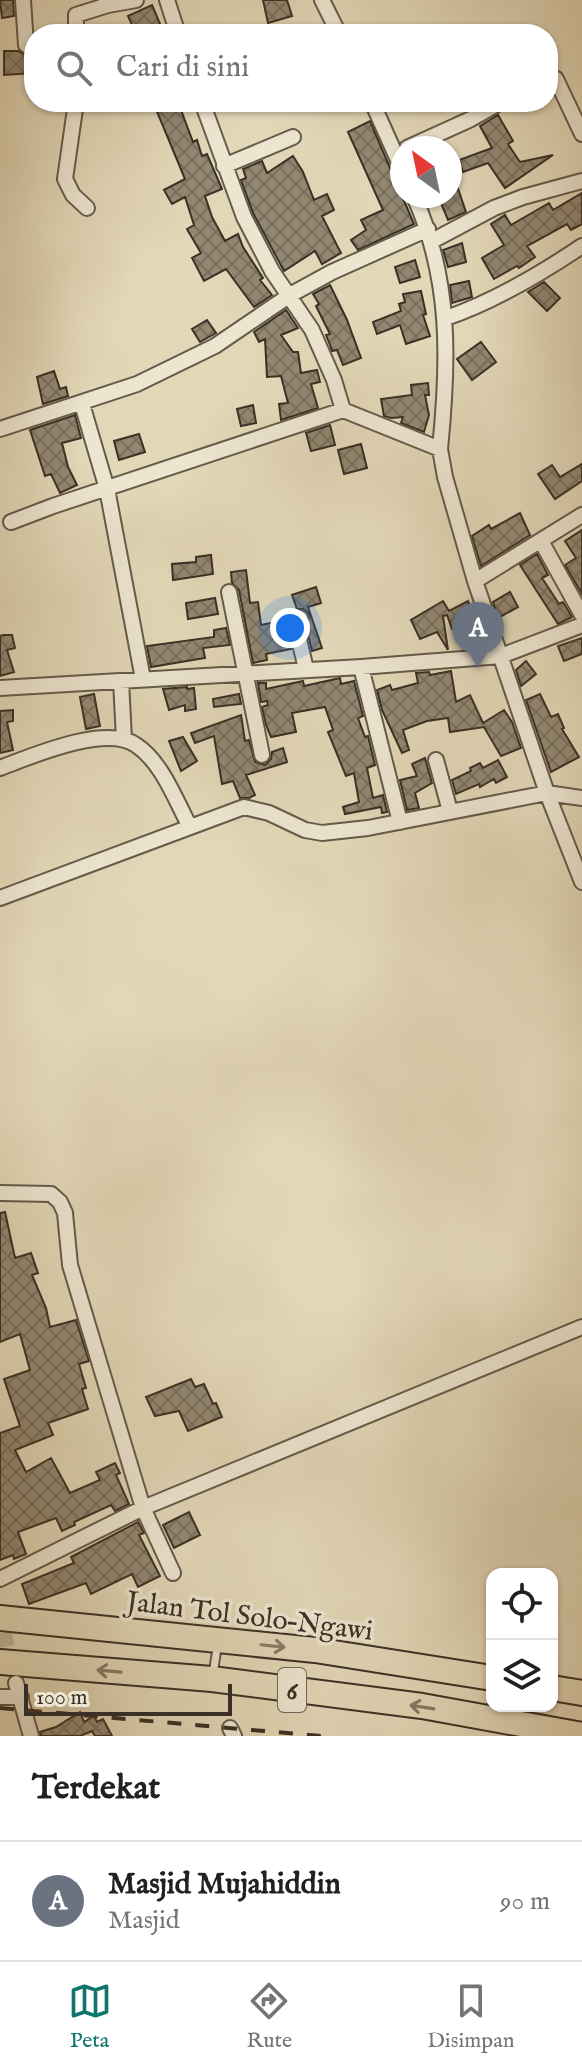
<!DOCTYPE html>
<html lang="id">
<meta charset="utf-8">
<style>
:root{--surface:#fff;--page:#f6f6f6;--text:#202124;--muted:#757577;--line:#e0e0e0;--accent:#0f766e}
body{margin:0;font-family:"IM FELL English",serif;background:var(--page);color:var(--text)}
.controls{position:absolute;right:24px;bottom:24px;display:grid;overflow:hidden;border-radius:16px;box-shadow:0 2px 6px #0004}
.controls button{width:72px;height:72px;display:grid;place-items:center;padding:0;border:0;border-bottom:2px solid var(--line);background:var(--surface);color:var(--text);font:40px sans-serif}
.compass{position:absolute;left:390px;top:136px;width:72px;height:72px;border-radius:50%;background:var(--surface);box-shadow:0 2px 6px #0004;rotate:327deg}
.scale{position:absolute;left:24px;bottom:20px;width:208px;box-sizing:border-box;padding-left:8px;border:4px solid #3b3025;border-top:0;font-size:22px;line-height:28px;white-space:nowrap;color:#3b3025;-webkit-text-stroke:6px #ece5d0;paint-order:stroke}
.you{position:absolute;left:290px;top:628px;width:28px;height:28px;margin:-20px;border:6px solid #fff;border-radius:50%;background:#1a73e8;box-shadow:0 0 0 12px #1a73e833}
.badge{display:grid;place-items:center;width:52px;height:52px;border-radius:50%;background:var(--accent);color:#fff;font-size:26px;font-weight:700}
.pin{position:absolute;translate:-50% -66px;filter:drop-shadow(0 2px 4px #0008)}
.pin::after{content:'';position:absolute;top:42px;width:28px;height:24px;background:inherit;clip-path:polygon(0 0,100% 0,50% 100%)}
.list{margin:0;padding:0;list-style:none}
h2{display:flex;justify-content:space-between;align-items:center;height:104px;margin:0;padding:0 32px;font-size:34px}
h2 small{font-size:26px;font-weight:400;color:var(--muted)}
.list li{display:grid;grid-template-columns:52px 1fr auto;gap:24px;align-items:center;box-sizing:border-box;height:120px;padding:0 32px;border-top:2px solid var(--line)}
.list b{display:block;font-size:30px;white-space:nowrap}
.list p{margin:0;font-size:26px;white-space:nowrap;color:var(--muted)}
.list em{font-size:26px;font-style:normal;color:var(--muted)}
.icon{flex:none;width:44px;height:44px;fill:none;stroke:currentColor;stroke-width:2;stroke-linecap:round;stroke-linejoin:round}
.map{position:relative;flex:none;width:582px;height:1736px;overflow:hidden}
.search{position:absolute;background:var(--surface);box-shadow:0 2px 6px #0004;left:24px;right:24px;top:24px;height:88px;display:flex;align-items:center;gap:20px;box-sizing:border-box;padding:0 28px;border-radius:32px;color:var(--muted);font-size:30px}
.sheet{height:224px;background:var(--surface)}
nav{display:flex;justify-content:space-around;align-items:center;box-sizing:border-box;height:112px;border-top:2px solid var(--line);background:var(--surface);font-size:22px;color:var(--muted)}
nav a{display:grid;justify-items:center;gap:4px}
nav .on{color:var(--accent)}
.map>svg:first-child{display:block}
.building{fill:url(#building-cross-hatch);stroke:#3b3025;stroke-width:2}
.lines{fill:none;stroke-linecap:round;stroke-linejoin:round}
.minor-tunnel{stroke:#c1b69a;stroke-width:14;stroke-dasharray:14 7;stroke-linecap:butt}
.service-casing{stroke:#655a4a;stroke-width:11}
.minor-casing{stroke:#655a4a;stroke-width:18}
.motorway-casing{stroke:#3b3025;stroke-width:28}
.service{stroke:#ece5d0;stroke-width:7}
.minor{stroke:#ece5d0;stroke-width:14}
.motorway{stroke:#e2d7b7;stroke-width:24}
.rail{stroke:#3b3025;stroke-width:4;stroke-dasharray:14 14;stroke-linecap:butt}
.oneway{stroke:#867b67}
.labels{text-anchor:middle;stroke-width:7;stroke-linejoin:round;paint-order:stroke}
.shield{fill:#ece5d0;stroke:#706658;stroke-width:2}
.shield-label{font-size:26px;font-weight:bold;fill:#3b3025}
.street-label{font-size:28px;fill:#3b3025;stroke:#ece5d0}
</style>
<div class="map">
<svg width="582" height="1736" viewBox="0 0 582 1736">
<defs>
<pattern id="building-cross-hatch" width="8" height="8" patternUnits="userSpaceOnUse" patternTransform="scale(2)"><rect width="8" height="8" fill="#928771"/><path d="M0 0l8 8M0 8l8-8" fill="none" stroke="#786f5d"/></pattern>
</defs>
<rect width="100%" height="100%" fill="#e2d7b7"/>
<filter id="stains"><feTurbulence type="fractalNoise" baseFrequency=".0025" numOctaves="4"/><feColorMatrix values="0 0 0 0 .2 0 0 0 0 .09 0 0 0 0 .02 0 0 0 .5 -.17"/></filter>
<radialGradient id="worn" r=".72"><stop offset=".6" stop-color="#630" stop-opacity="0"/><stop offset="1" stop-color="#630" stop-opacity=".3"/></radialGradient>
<!-- building -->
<path class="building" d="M0,0H13L14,16L2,18Z
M263,0H287L292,16L268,23Z
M152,5L160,24L136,34L128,16Z
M4,51H18L26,55L34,51V73L4,75Z
M153,102H178L193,142L197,140L202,156L207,154L222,189L205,196L212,217L225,241L238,234L243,247L263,278L260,280L272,295L254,307L226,269L204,281L192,258L201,253L187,229L194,225L185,197L172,204L164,190L185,179Z
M498,115L513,141L508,144L520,162L553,155L505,188L488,163L463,172L459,160L492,148L480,126Z
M370,121L414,224L358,250L351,240L366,230L361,220L383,210L348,132Z
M293,156L303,172L314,200L327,194L334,210L322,216L341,253L322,264L315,251L284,271L253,213L241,180L246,178L243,169L262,161L267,173Z
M452,171L466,212L448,220L438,196H450Z
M582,193V224L571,230L567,224L527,246L535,257L519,268L517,266L494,279L482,258L504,245L491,224L505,215L511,225L549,203L553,210Z
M462,243L466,262L448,267L443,250Z
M415,260L420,277L400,283L395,267Z
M469,281L472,297L452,303L450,285Z
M544,282L560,298L547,311L528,292Z
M330,285L347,320L361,358L343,365L337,350L332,351L330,345L326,335L330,334L316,306L319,304L313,294Z
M421,291L426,314L423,315L430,336L406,344L400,325L377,334L373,322L401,311L399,304L405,302L403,294Z
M286,310L298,328L281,335L293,352H298L301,373L317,370L320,382L311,384L318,408L281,420L279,404L288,403L281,376L267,377L265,339L259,342L254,332Z
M207,320L216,333L200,342L192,329Z
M481,342L496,362L472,380L457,359Z
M54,371L60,389L66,387L68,396L43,404L37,377Z
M428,383L429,395H425L429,415L424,432L401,423L403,417L391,418L384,416L381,399L412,395L411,385Z
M253,405L256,423L241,426L237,409Z
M75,415L81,438L62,443L68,467L77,485L60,493L51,474L45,476L30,430Z
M330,425L335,445L311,451L306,433Z
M139,434L145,452L119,460L114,441Z
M361,444L367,468L344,474L338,450Z
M582,464V481L555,499L538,474L552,465L560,477Z
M520,513L530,535L481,566L472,536L489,525L491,529Z
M582,530V594L565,565L576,558L565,541Z
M537,554L548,575L542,578L559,604L563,602L572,617L558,624L520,565Z
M211,555L213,574L173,580L172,564L196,562V557Z
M246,570L250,603L258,602L261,625L290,619L287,633L291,649L266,654L267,660L253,663L239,590L232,583L231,572Z
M316,587L321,603L308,607L322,648L312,651L307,631L309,614L303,609H297L292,595Z
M510,592L518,607L498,618L493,602Z
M215,598L218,614L188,619L186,603Z
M443,601L449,611L468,601L478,622L461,631L459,626L452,629L447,615L443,616L448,650L437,632L420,639L411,620Z
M226,628L230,645L203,648L205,658L151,667L147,646L214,637V630Z
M3,635H12L15,648L7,650L14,672L0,676V636Z
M582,638V654L564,661L558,646Z
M526,661L536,674L521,686L516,670Z
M451,671L456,702L470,695L483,723L504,710L512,722L521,748L501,756L484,727L450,732L448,718L427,721L403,730L409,750L402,753L382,710L377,690L390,685L392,690L418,683L416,673L429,672L430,675Z
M340,678L341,684L354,681L363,716L358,718L365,737L368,736L375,765L367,768L373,798L383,795L387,812L382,813L381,807L345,814L343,807L359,802L354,773L346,776L328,732L333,730L325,707L292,713L296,732L271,737L266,725L262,707L268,705L267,701L261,702L258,683H266V689L303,681L304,686Z
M187,687V689L194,688L196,709L185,711V705L169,710L163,689Z
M94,694L100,726L86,729L80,697Z
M239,694L241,704L214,707L213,699Z
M540,694L551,717L558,714L564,728L562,729L579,757L551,772L526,700Z
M13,710V721L7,722L13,750L0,753V711Z
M241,715L245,741L249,740L255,762L265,765L271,759L272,752L283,748L287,762L246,775L255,795L249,798H240L233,781L222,784L214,736L195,743L191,733Z
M183,737L197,761L181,771L169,741Z
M425,758L432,783L415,793L419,808L407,810L400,780L417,776L412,764Z
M498,760L507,777L496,783L494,779L480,787L479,784L456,794L452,780L471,771L470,768L480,763L483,768Z
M5,1212L15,1258L31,1253L38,1273L32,1275L46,1308L50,1327L76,1320L89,1361L79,1364L86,1388L82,1389L88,1409L48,1423L53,1435L15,1450L26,1472L51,1458L70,1493L100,1480L96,1472L115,1463L120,1473L116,1475L129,1504L115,1511L111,1505L74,1522L75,1525L62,1531L56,1518L18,1532L26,1554L14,1559L13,1555L0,1560V1433L20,1426L4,1379L30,1370L20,1334L0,1342V1213Z
M191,1379L195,1387L204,1384L213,1404L216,1403L222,1417L188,1431L179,1411L155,1416L146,1397Z
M189,1512L200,1535L174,1548L163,1525Z
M138,1522L144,1533L139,1535L160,1576L138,1587L132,1574L91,1594L86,1583L29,1604L22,1584L74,1563L71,1557Z
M80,1712L84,1722L94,1716L97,1722L103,1719L112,1736H95L92,1731L80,1736H41L40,1732L56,1727Z"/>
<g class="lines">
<!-- minor-tunnel -->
<path class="minor-tunnel" d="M0,1612L12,1666"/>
<defs>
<path id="service" d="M213,1674L218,1642"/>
<path id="minor" d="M23,0L26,45
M106,0L108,5L136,0
M167,0L178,34
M322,0L339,34
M76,34V15L108,5
M548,78L556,79L582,134
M76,102L65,179L73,195L87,208
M202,102L244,217L272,271L312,330L334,380L343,410
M372,102L402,169
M407,148L471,119L501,102
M224,166L293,137
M432,241L494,208L523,197L582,181
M446,318C495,301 539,275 582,246
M82,404L107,489L143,679
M0,429L137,384L215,346L290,295L332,272L428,229
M440,449L445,477L475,581
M582,515L475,581L547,793L582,882
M11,522L53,506L343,410L440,449C449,360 451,279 414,196
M541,541L582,615
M229,592L262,755
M300,618L297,631L306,669
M361,667L400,822
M121,681L124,739
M0,688L361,667L501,656L582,625
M436,760L450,811
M0,768C32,756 105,724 136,745C162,762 176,801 190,827
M0,898L244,807L269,813L305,830L322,833L368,828L547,793L582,798
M0,1193L51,1194L60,1202L65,1213L70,1265L143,1508L173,1573
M0,1579L143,1508L582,1327
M16,1683L31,1736
M0,1697H21
M230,1728L234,1736"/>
<path id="motorway" d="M0,1618L315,1650L492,1678
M0,1662L212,1679L422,1706L582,1735
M552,1688L582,1693"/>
</defs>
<!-- service casing -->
<use href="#service" class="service-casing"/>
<!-- minor casing -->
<use href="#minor" class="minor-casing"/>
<!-- motorway casing -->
<use href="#motorway" class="motorway-casing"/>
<!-- service -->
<use href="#service" class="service"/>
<!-- minor -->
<use href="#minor" class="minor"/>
<!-- motorway -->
<use href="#motorway" class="motorway"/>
<!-- rail -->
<path class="rail" d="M0,1708L321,1736"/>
</g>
<!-- one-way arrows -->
<defs><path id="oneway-shaft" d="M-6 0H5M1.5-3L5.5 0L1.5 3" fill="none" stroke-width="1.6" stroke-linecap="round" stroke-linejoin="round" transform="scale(2)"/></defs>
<g class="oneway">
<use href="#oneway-shaft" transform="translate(273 1646) rotate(6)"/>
<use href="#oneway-shaft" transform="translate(109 1671) rotate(-175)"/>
<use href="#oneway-shaft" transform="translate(422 1707) rotate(-171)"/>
</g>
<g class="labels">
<!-- shield labels -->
<rect class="shield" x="278" y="1668" width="28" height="44" rx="6"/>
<g class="shield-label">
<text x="292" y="1699">6</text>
</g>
<!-- street labels -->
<g class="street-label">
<text transform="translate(250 1615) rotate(7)" y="10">Jalan Tol Solo–Ngawi</text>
</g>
</g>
<rect width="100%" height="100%" filter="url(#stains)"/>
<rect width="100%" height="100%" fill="url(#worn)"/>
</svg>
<div class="controls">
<button><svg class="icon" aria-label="locate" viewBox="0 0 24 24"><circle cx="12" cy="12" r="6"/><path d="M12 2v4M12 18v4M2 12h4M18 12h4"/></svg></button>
<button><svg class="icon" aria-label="layers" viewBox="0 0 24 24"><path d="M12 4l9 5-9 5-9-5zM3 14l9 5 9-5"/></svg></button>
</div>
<svg class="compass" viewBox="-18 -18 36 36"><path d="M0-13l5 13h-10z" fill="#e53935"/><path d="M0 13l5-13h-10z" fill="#757577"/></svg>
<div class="scale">100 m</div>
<div class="you"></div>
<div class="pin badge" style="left:478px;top:668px;background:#6b7280">A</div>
<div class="search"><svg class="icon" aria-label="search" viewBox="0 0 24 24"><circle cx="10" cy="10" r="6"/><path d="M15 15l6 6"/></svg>Cari di sini</div>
</div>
<section class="sheet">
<h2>Terdekat<small></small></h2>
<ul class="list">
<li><span class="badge" style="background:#6b7280">A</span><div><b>Masjid Mujahiddin</b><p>Masjid</p></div><em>90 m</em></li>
</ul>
</section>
<nav>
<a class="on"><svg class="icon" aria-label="map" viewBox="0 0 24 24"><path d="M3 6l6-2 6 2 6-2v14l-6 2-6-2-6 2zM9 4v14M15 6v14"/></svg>Peta</a>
<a><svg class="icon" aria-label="directions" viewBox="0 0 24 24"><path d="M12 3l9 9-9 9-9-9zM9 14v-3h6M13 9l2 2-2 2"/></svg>Rute</a>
<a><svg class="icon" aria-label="saved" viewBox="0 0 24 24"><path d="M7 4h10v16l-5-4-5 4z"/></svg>Disimpan</a>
</nav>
